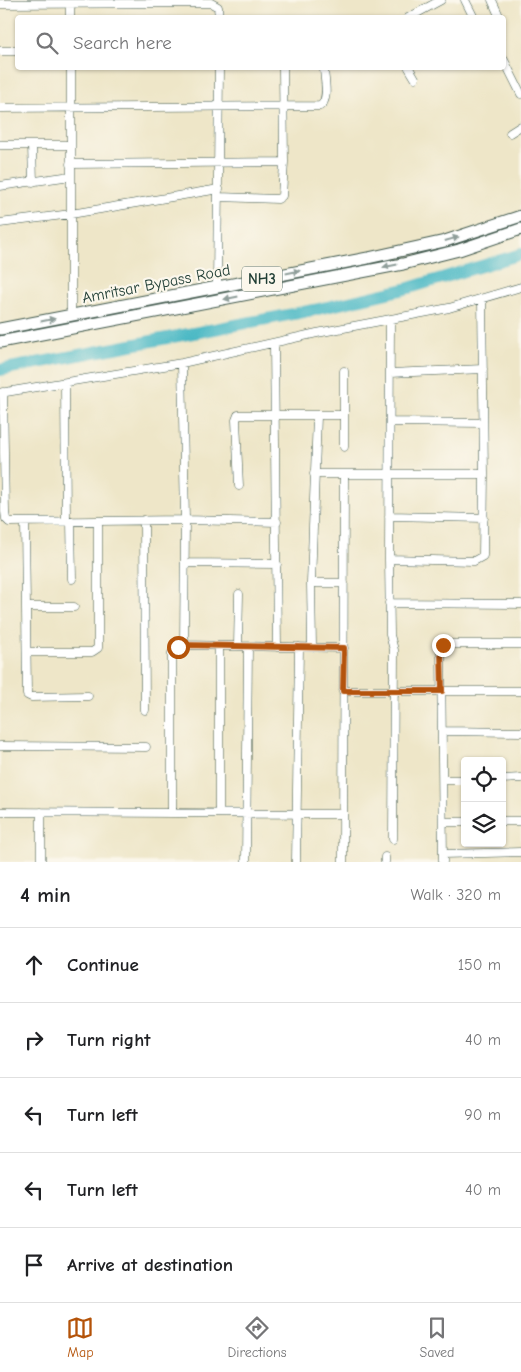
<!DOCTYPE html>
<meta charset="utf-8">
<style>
:root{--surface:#fff;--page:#f2f2f2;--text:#202124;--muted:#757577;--line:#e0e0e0;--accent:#b45309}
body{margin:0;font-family:"Comic Neue",sans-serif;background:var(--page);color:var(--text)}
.controls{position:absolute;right:15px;bottom:15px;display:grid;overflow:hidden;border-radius:5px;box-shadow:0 1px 4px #0004}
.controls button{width:45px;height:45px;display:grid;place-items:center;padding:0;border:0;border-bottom:1px solid var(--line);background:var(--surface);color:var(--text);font:25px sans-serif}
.stop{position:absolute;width:15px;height:15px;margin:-11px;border:4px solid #b45309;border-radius:50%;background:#fff}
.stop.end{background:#b45309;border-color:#fff;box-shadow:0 1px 5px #0008}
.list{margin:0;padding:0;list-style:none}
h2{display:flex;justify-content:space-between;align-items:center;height:65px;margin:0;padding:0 20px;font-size:21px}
h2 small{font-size:16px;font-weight:400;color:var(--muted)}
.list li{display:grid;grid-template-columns:32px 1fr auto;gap:15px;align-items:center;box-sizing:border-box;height:75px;padding:0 20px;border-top:1px solid var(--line)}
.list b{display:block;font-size:19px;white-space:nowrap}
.list em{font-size:16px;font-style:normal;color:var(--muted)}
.icon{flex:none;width:28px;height:28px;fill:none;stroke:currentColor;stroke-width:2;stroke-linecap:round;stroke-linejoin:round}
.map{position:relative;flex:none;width:521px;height:862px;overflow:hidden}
.search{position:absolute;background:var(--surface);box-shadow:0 1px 4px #0004;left:15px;right:15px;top:15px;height:55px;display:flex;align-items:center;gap:12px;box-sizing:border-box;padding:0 18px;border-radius:5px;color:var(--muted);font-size:19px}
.sheet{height:440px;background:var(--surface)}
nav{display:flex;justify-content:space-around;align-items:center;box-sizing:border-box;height:70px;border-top:1px solid var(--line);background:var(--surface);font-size:14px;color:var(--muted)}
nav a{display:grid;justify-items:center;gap:2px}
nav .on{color:var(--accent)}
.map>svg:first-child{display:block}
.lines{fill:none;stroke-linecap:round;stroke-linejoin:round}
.river{stroke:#4ab8c4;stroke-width:12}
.minor-casing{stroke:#3e564a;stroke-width:9}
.highway-casing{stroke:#3e564a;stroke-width:13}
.minor{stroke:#fff;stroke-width:8}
.highway{stroke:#fff;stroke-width:11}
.oneway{fill:#8f9e9a}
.route{stroke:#b45309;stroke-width:6}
.labels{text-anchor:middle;stroke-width:4.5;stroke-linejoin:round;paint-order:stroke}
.shield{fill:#fbf7ec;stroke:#61756b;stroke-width:1}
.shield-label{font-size:15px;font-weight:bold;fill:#1f3d34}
.street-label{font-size:16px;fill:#1f3d34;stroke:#fbf7ec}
</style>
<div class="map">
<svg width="521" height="862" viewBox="0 0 521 862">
<rect width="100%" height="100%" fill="#fbf7ec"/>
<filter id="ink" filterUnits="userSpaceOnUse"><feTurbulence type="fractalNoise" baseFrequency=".02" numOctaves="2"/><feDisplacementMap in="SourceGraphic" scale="10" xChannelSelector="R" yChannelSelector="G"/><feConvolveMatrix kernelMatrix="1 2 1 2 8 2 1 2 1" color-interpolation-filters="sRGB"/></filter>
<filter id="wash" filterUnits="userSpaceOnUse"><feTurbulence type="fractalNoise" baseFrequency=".0096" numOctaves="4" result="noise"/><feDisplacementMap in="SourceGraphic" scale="20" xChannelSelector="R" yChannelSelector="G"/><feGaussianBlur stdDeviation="1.12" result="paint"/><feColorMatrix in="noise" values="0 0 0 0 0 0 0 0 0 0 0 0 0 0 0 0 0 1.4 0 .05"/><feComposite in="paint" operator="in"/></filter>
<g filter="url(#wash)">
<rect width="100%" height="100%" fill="#eee6c8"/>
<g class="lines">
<!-- river -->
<path class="river" d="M0,370L314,310L409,288L521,254"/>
</g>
</g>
<g filter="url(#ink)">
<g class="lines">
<defs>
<path id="minor" d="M465,0L474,18
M492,0L500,18
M0,4L211,3L218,7L219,18
M70,5V18
M408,18L441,0
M0,51H18
M504,60L521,94
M71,68V316
M409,68L415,78
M0,108L320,106C330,100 324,78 324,68
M510,133L521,126
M0,145H71
M32,145L33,182
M70,164L284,162
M0,186L71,176
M219,197L278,199L282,196L284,162L283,68
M0,223L71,214L219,189
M217,287L219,68
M390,320L389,559L390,635L394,650L393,839
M274,343L277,647
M182,363L185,520L184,645
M390,373L483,369
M65,383L66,521
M3,392L5,512L6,519L9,522L185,520L277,522
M0,393L182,363L317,333L449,308L521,287
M390,422L483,423
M344,447V371
M314,474H484
M239,486L236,420L238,415H344
M389,516L484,518
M144,520L145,710
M71,521L72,579
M25,522L27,695L31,697L88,696
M389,559L474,561L483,556L484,474L482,299
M185,563L277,564
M311,583H344
M389,603L521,604
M26,607H74
M238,646L239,594
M312,647L311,583L317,416
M27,652H92L98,648V521
M343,691H521
M443,731L521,732
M0,746L146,747
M502,779L521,778
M443,780H465
M0,812L343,814
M41,812V862
M172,812V653L175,649L184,645L344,648
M219,812V646
M502,821H521
M443,822H465
M443,854L521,852
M246,862L248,647
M296,862L299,647
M343,862L344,474
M385,862V857
M443,862L441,648L446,644H521"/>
<path id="highway" d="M0,329L368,258L445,241L521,216
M0,342L403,264L459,250L521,229"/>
</defs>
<!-- minor casing -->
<use href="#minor" class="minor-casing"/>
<!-- highway casing -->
<use href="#highway" class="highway-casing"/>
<!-- minor -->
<use href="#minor" class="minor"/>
<!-- highway -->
<use href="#highway" class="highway"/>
</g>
<!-- one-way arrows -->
<defs><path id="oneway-solid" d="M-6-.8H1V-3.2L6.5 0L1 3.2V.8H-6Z" transform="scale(1.25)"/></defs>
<g class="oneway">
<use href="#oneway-solid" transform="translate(452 239) rotate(-16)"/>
<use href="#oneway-solid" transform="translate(390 266) rotate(169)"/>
<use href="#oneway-solid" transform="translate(293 272) rotate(-11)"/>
<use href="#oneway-solid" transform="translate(231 298) rotate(169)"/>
<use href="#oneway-solid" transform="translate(48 320) rotate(-11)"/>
</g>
</g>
<g class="lines" filter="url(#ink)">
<!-- route -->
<path class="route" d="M178,647L184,645L344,648L343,691H442L441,648L443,645"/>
</g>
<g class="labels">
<!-- shield labels -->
<rect class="shield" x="242" y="266.5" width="40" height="25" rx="4"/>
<g class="shield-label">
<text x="262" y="284">NH3</text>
</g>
<!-- street labels -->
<g class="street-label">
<text transform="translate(156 283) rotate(-11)" y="6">Amritsar Bypass Road</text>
</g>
</g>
</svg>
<div class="controls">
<button><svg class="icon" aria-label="locate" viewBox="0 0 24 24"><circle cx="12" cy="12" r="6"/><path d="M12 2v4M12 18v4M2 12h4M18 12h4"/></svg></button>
<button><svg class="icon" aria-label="layers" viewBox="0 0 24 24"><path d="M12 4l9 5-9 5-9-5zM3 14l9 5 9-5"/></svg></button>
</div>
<div class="stop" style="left:178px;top:647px"></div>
<div class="stop end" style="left:443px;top:645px"></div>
<div class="search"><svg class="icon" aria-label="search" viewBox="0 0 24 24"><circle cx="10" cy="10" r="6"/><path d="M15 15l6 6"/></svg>Search here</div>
</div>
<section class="sheet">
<h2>4 min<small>Walk · 320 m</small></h2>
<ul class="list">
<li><svg class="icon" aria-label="ahead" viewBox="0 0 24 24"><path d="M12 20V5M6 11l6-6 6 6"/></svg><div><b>Continue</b></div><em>150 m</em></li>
<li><svg class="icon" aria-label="right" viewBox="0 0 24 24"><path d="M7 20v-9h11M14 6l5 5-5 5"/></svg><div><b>Turn right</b></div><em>40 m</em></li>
<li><svg class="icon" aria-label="left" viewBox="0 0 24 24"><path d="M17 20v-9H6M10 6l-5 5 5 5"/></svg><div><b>Turn left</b></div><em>90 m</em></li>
<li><svg class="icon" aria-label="left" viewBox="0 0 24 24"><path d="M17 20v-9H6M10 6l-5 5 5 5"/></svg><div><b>Turn left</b></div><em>40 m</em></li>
<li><svg class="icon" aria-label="arrive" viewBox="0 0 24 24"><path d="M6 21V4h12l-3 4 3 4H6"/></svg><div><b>Arrive at destination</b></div></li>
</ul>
</section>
<nav>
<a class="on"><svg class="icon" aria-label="map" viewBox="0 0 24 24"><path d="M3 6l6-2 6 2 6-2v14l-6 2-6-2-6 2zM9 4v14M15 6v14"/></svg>Map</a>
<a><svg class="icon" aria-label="directions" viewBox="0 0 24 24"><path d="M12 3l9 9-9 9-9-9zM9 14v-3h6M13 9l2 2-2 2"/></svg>Directions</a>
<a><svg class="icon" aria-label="saved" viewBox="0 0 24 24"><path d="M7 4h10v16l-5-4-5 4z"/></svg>Saved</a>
</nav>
